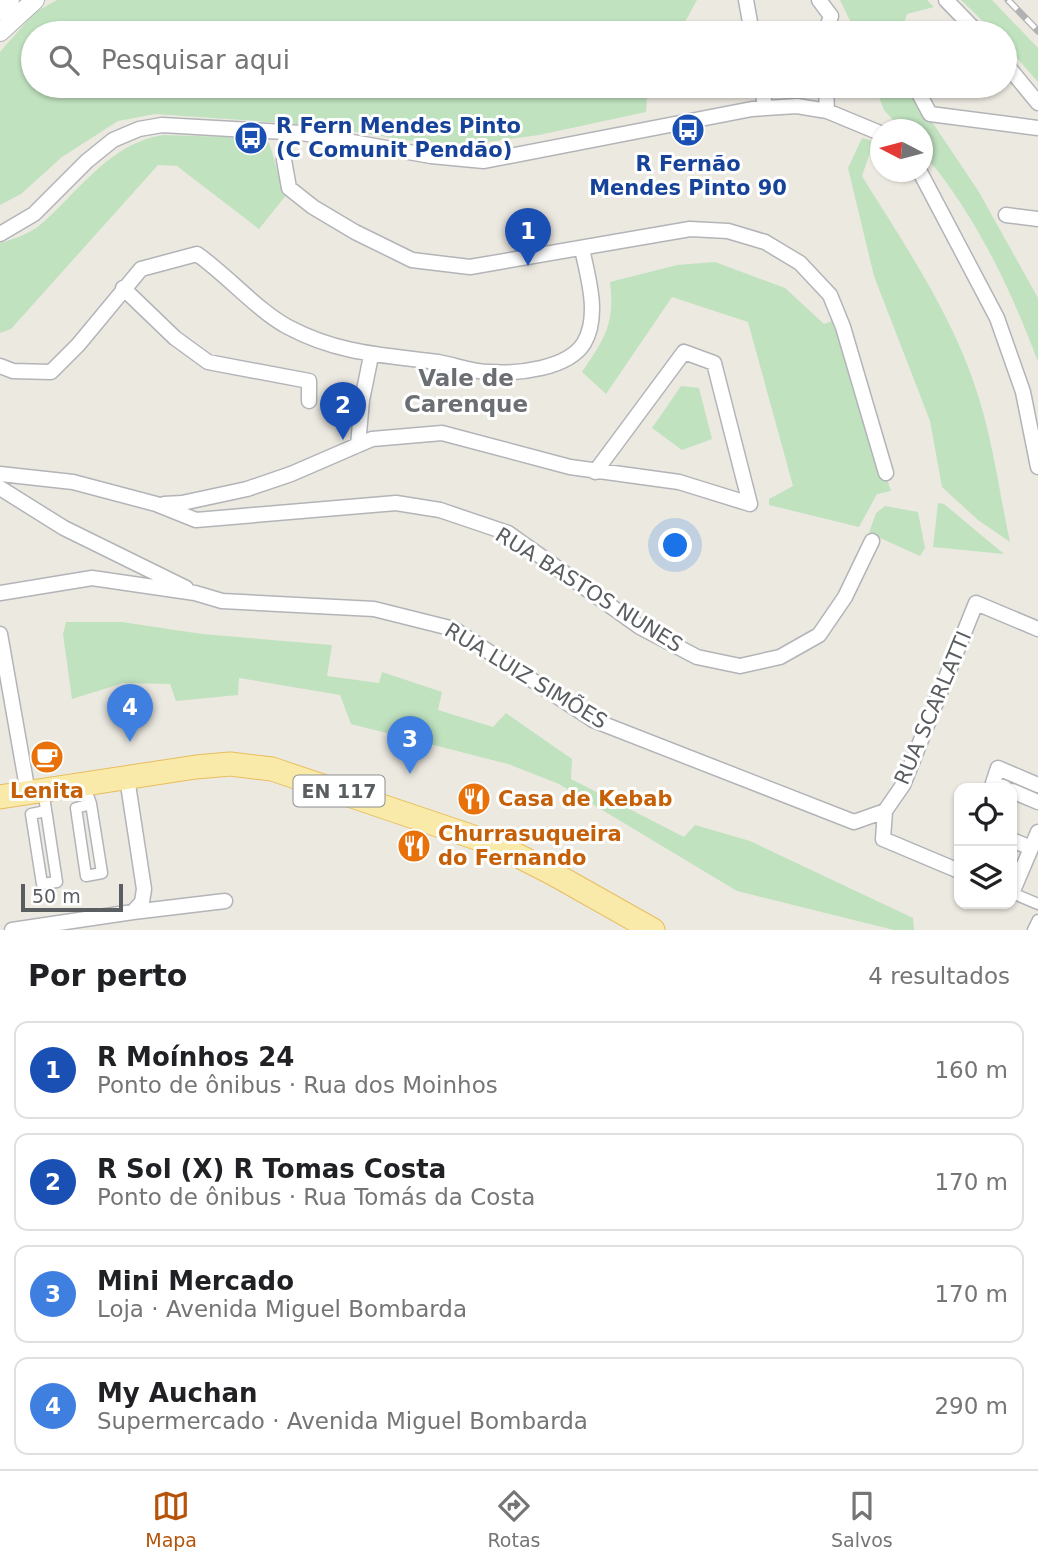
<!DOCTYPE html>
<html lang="pt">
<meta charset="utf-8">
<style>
:root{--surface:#fff;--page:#f2f2f2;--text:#202124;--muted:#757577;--line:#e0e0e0;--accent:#b45309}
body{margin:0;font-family:"DejaVu Sans",sans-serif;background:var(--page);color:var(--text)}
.controls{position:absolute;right:21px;bottom:21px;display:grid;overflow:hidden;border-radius:14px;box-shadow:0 2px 5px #0004}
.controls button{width:63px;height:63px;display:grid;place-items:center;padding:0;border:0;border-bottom:2px solid var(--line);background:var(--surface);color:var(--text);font:35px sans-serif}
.compass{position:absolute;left:870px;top:119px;width:63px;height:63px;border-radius:50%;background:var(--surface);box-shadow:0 2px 5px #0004;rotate:276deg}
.scale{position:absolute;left:21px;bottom:18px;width:102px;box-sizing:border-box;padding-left:7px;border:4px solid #5a5e61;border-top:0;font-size:19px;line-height:24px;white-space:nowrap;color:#5a5e61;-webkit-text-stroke:5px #fff;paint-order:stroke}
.you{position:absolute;left:676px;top:546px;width:24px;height:24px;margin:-18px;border:5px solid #fff;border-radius:50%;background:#1a73e8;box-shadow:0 0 0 10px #1a73e833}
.badge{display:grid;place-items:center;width:46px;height:46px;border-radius:50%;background:var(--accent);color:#fff;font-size:23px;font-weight:700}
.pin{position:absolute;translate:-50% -58px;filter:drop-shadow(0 2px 4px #0008)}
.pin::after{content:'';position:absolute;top:37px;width:24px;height:21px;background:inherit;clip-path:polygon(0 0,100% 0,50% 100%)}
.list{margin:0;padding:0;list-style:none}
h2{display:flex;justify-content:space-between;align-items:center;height:91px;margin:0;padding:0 28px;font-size:30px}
h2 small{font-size:23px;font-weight:400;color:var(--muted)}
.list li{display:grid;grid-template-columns:46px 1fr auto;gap:21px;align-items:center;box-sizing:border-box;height:98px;margin:0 14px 14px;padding:0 14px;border:2px solid var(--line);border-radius:14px}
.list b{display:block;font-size:26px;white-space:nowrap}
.list p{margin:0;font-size:23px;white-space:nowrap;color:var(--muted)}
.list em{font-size:23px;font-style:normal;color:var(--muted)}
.icon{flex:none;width:38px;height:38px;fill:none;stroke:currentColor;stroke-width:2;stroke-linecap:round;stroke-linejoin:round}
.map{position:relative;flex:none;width:1038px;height:930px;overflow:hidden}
.search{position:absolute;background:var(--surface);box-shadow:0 2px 5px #0004;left:21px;right:21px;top:21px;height:77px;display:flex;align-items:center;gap:18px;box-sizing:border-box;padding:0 24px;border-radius:38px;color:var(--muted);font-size:26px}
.sheet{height:539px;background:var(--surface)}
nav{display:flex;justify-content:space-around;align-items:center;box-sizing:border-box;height:98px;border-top:2px solid var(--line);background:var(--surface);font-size:19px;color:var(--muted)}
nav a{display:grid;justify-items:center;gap:4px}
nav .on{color:var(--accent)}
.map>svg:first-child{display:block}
.green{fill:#c0e2bf}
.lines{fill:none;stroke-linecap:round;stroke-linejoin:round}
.pedestrian-casing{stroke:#b2b4b8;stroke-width:13}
.minor-casing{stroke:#b2b4b8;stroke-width:17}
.tertiary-casing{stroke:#b2b4b8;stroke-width:20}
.primary-casing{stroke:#e8bd5e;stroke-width:25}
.pedestrian{stroke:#fff;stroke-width:10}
.minor{stroke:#fff;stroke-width:14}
.tertiary{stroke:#fff;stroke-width:18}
.primary{stroke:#faeaa9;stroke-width:23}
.rail-casing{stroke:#b0b1b1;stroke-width:7}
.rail{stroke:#fff;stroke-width:4.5;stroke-dasharray:13;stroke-linecap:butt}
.labels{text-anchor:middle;stroke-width:6;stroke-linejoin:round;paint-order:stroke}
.shield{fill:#fff;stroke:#8c8e90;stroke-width:2}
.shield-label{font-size:19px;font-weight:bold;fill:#5a5e61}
.transit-label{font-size:21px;font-weight:bold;fill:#164399;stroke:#fff;text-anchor:start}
.street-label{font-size:21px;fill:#5a5e61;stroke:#fff}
.food-label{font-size:21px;font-weight:bold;fill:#c56008;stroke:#fff;text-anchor:start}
.neighbourhood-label{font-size:23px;font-weight:bold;fill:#6b6f73;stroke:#fff}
</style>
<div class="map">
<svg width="1038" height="930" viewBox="0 0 1038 930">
<rect width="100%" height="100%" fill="#ece9e1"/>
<!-- green -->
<path class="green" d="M57,0H697L679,33H33V86H648L646,112L539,135L474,144L419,142L311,125L155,114L118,121L62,157L21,194L0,205V52L34,13Z
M840,0H927L934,7L907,14L901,33H856Z
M961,0H992L1038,48V82L1005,44V33H995Z
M875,86H908L979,192L1038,298V362C1011,289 974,212 923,153L922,130L901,129L884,110Z
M163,135L260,138L269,143C276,160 276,177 287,194L259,229L177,166L158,165L11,329L0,333V243C14,239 29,234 40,225C80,191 108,144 163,135Z
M862,138L874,141L862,176C907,249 957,321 981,405C994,449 1000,496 1010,542L978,520L942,487L930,421L874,276L848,168Z
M715,262L785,288L824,324L832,321L891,491L877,494L859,527L769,505V499L793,486L748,322L672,297L606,394L582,372C605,338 615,324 610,282L677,265Z
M681,386L699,388L712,439L682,450L652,428Z
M938,503L944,504L1004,554L933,547Z
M885,506L918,512L925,548L920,556L869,533L876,513Z
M66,622H122L202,634L332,645L327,676L379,683L382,672L442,692L438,710L493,727L506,713L572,759L571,779L684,837L695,825L750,841L913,918L914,930H894L737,891L559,784L508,764L351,724L340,695L239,678L238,695L176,701L170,684L123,683L72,699L63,634Z"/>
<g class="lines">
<defs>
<path id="pedestrian" d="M84,784L91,804L102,873L86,876L76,808L91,804
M43,790L57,882L42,884L31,814L46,811
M1012,893L1038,904
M1033,930L1038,920"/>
<path id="minor" d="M746,0L752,33
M819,0L831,16L825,33
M946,0L978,33
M1005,63L1038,103
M762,86L765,108
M826,86L827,111
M915,86L930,114L1038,128
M287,133L284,160L289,188L313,207L355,232L412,260L470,267L690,229L728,231L765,242L800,263L830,295L843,327L886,473
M920,172L997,318L1023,392L1038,467
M1006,215L1038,219
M0,234L34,214L87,161L113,140L139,129L162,125L302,133L431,156L484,161L752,109L797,106L827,111L880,133
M123,288L175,338L208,362L309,381V401
M0,366L13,371L51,372L78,345L141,269L197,254C227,275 258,311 288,327C339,354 383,355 438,362C455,365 472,372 490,372C517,374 568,369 584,343C600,316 588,277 582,249
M358,445L362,400L371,356
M0,474L73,482L156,504L196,520L396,503L440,510L508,533L640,627L697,657L740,666L780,657L819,635L845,597L872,541
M0,488L64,528L186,588
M164,504L182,503L247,489L291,474L372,439L442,433L570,467L679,482L750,504L714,363L684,352L595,472
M0,593L92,578L195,593L222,601L374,609L454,629L593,720L854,822L885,811
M0,634L28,793
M1005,788L993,783L998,768L1038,785
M1012,791L1038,802
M1012,840L1031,848
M959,871L883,839L885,811L903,785L976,603L1038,629
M1012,893L1038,832
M133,912L225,901
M12,930L133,912L142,902L144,889L127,778"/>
<path id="tertiary" d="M0,10L10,0
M0,32L35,0"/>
<path id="primary" d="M0,797L196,767L230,764L272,769L497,845L552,873L653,930"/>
</defs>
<!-- pedestrian casing -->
<use href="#pedestrian" class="pedestrian-casing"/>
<!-- minor casing -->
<use href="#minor" class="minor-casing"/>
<!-- tertiary casing -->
<use href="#tertiary" class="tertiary-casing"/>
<!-- primary casing -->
<use href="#primary" class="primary-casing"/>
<!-- pedestrian -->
<use href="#pedestrian" class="pedestrian"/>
<!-- minor -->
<use href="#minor" class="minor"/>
<!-- tertiary -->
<use href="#tertiary" class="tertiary"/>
<!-- primary -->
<use href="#primary" class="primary"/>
<defs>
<path id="rail" d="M1008,0L1038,31"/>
</defs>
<!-- rail casing -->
<use href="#rail" class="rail-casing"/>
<!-- rail -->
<use href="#rail" class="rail"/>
</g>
<!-- icons -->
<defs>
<symbol id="bus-disc" viewBox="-11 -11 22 22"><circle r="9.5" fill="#1a4fb4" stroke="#fff"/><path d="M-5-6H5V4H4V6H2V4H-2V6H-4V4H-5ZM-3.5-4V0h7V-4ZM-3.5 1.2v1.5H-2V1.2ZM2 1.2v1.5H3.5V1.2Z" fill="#fff"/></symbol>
<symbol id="cafe-disc" viewBox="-11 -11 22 22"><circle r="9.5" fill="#e8710a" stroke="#fff"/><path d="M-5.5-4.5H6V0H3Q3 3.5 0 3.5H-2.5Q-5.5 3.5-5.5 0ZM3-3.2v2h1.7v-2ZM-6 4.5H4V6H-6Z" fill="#fff"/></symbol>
<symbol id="restaurant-disc" viewBox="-11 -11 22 22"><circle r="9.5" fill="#e8710a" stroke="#fff"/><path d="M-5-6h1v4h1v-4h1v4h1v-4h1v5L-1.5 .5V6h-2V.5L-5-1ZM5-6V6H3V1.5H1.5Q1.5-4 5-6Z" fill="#fff"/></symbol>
</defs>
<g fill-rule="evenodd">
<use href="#bus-disc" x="669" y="111" width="38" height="38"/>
<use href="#bus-disc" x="232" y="119" width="38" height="38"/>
<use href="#cafe-disc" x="28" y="738" width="38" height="38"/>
<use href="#restaurant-disc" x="455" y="780" width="38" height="38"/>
<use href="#restaurant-disc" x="395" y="827" width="38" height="38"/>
</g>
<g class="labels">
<!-- shield labels -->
<rect class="shield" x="293.5" y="775.5" width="91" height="31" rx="5"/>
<g class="shield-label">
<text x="339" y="798">EN 117</text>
</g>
<!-- transit labels -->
<g class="transit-label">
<text x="276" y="133">R Fern Mendes Pinto<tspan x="276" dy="24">(C Comunit Pendão)</tspan></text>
<text x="688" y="171" text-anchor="middle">R Fernão<tspan x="688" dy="24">Mendes Pinto 90</tspan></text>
</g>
<!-- street labels -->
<g class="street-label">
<text transform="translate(589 590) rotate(32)" y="7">RUA BASTOS NUNES</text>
<text transform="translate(526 676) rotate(31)" y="7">RUA LUIZ SIMÕES</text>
<text transform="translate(933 708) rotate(-67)" y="7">RUA SCARLATTI</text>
</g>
<!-- food labels -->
<g class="food-label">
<text x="47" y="798" text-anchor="middle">Lenita</text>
<text x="498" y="806">Casa de Kebab</text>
<text x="438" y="841">Churrasuqueira<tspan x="438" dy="24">do Fernando</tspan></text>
</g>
<!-- neighbourhood labels -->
<g class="neighbourhood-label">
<text x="466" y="386">Vale de<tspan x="466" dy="26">Carenque</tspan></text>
</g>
</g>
</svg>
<div class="controls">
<button><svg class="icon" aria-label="locate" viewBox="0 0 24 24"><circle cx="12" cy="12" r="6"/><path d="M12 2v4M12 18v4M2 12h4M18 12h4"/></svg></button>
<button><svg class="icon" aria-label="layers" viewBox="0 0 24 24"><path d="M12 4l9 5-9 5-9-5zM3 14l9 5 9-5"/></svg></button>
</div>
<svg class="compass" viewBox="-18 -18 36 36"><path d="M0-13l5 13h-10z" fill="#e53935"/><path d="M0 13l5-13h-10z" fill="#757577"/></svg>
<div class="scale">50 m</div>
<div class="you"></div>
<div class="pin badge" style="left:528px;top:266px;background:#1a4fb4">1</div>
<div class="pin badge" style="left:343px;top:440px;background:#1a4fb4">2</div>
<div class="pin badge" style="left:410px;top:774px;background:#3f7fe0">3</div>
<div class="pin badge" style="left:130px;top:742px;background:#3f7fe0">4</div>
<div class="search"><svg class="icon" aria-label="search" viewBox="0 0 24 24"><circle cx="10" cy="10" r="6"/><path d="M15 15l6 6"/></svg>Pesquisar aqui</div>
</div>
<section class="sheet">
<h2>Por perto<small>4 resultados</small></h2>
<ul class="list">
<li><span class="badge" style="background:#1a4fb4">1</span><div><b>R Moínhos 24</b><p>Ponto de ônibus · Rua dos Moinhos</p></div><em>160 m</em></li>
<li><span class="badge" style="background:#1a4fb4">2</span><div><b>R Sol (X) R Tomas Costa</b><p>Ponto de ônibus · Rua Tomás da Costa</p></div><em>170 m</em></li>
<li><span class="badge" style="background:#3f7fe0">3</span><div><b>Mini Mercado</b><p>Loja · Avenida Miguel Bombarda</p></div><em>170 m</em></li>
<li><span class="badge" style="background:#3f7fe0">4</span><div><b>My Auchan</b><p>Supermercado · Avenida Miguel Bombarda</p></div><em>290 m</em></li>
</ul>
</section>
<nav>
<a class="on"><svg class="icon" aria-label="map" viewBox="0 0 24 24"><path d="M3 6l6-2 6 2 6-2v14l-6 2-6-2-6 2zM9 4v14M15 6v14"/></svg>Mapa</a>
<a><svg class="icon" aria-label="directions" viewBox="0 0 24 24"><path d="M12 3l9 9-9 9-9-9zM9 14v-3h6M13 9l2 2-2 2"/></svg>Rotas</a>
<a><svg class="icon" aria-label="saved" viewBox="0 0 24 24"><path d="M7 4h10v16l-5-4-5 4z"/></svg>Salvos</a>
</nav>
